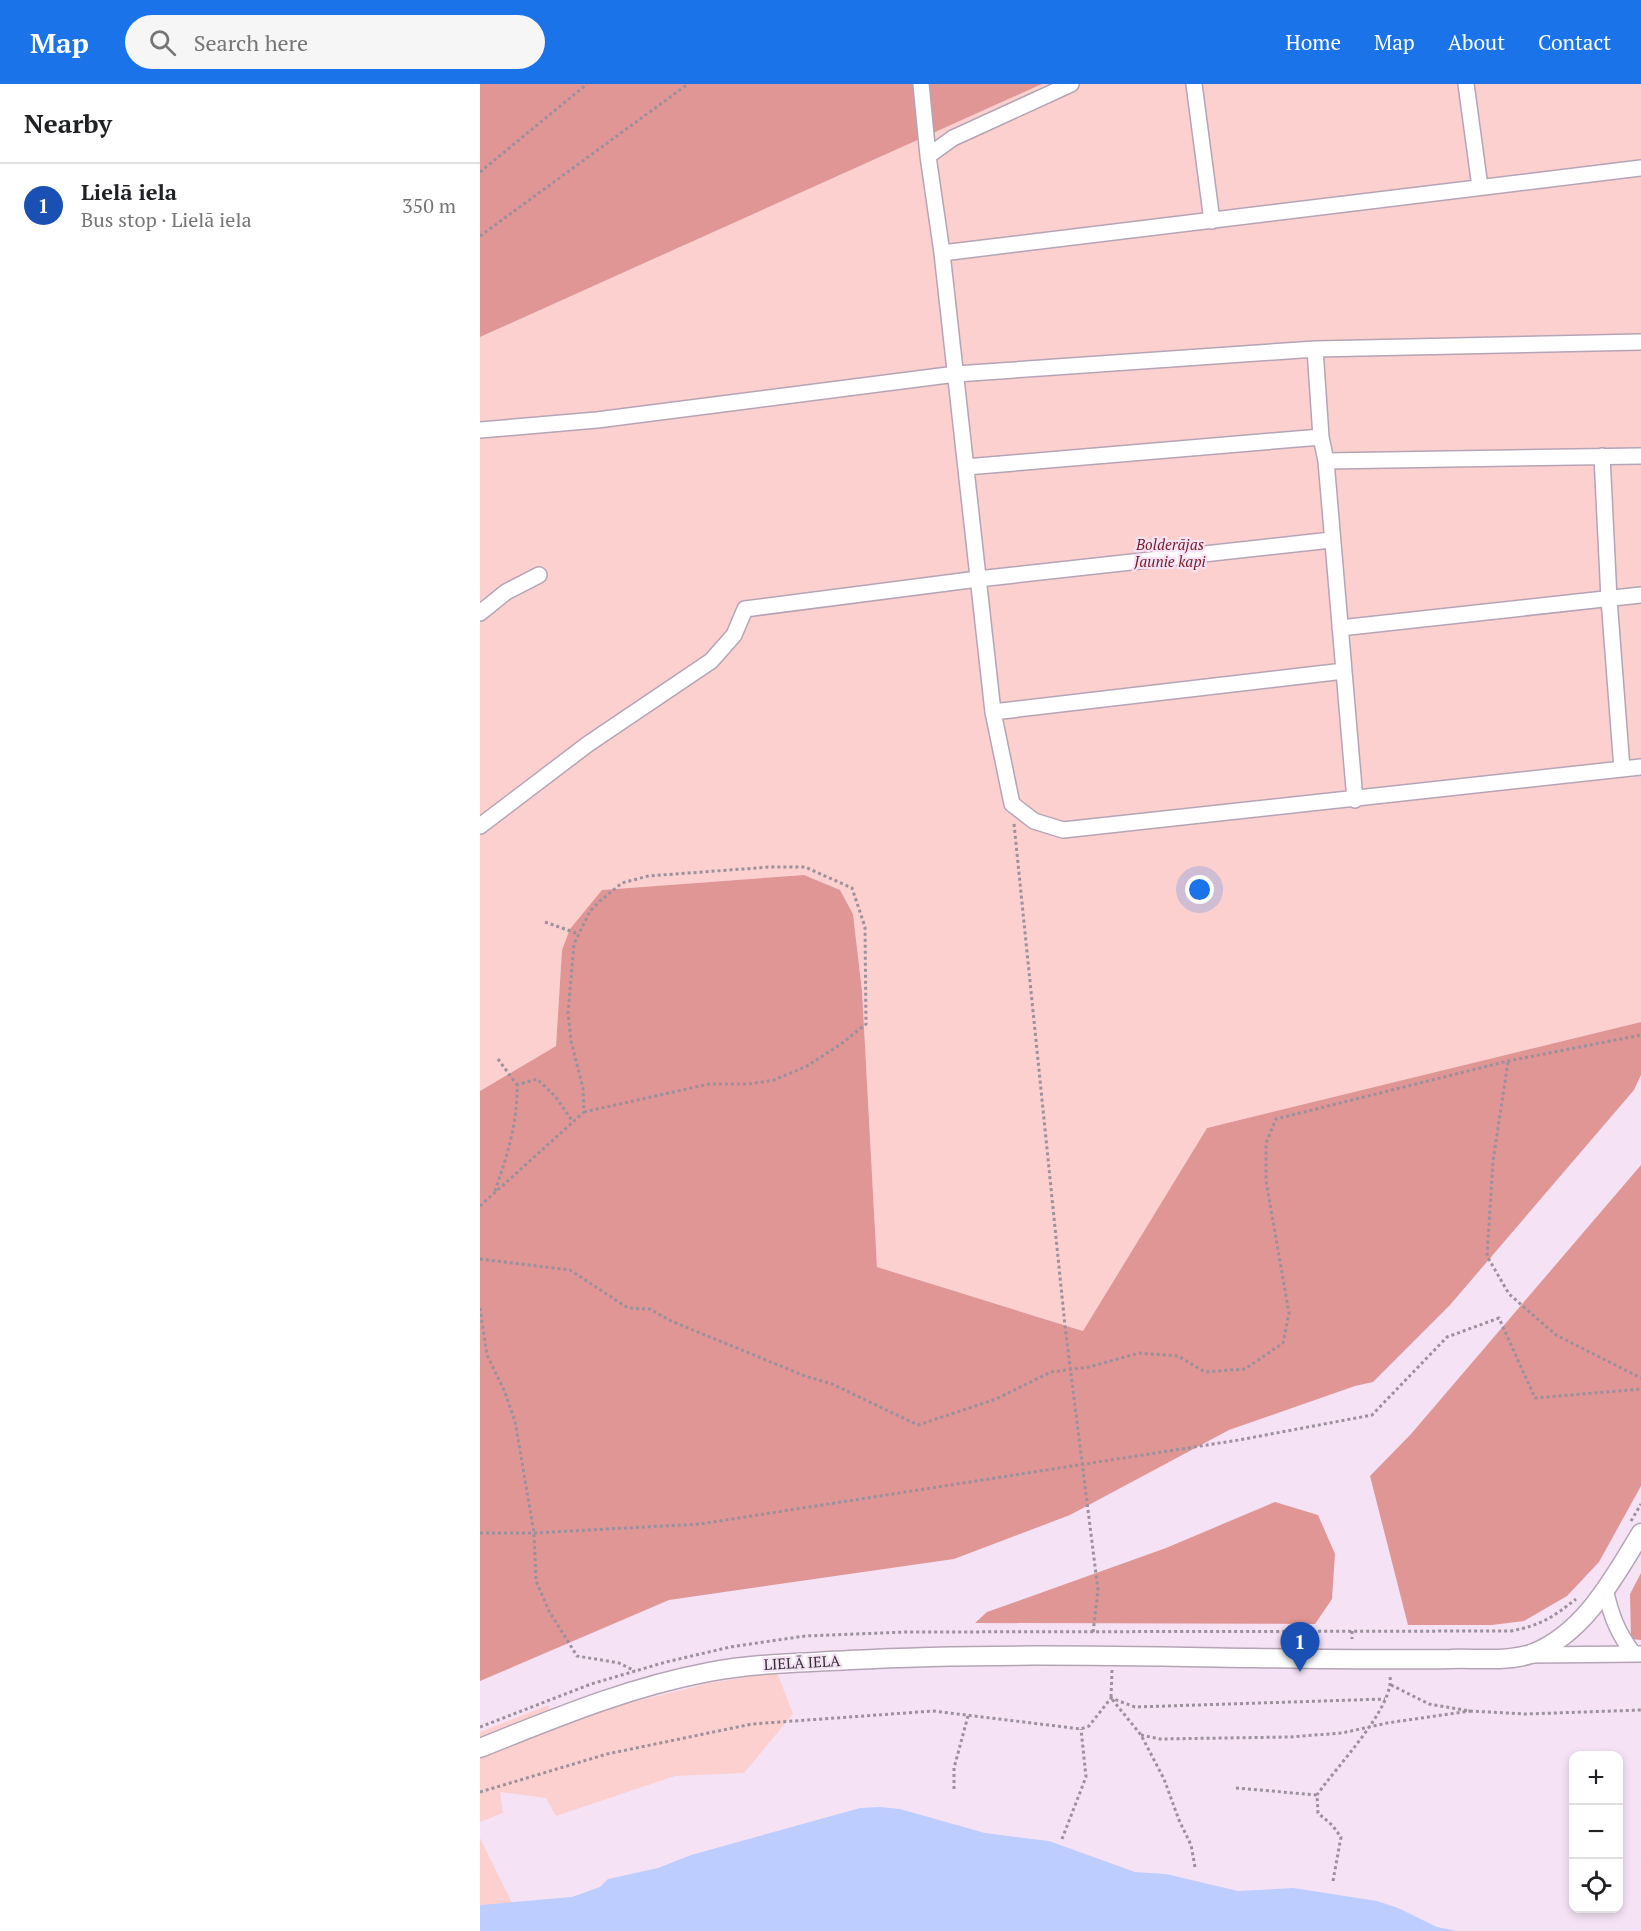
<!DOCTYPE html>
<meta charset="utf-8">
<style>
:root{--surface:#fff;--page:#f6f6f6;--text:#202124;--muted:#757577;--line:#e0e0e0;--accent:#1a73e8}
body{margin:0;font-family:"PT Serif",serif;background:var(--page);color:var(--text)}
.controls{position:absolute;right:18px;bottom:18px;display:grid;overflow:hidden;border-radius:12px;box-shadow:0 3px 9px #0003}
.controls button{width:54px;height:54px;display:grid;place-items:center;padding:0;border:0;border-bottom:2px solid var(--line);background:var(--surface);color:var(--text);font:30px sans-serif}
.you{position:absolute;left:720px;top:806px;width:21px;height:21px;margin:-15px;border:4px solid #fff;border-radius:50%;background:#1a73e8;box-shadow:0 0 0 9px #1a73e833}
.badge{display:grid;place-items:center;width:39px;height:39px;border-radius:50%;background:var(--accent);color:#fff;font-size:20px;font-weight:700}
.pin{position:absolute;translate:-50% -50px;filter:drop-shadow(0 2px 3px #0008)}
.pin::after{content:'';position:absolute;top:32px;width:21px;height:18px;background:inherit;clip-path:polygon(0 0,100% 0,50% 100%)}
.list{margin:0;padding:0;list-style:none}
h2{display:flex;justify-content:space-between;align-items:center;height:78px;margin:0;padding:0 24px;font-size:26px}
h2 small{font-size:20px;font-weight:400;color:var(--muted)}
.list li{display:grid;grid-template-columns:39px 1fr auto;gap:18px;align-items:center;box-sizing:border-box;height:84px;padding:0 24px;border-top:2px solid var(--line)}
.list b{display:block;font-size:22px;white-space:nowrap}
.list p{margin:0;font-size:20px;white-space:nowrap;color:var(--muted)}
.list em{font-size:20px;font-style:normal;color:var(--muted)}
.icon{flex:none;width:33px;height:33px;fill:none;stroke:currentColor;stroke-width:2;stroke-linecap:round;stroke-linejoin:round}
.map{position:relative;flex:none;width:1161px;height:1847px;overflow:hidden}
header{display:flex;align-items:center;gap:36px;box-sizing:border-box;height:84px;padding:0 30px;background:var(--accent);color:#fff}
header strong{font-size:28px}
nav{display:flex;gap:33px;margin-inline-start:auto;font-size:21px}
.search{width:420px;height:54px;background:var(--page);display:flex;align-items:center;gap:15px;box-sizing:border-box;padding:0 21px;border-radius:33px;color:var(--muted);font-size:22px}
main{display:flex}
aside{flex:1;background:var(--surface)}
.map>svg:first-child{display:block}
.green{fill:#fcd0cf}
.forest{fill:#e09695}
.water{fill:#bdcdff}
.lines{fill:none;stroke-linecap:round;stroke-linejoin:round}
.minor-casing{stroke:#b5a4b5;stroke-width:18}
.major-casing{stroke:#b5a4b5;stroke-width:21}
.path{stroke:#9d909d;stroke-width:3;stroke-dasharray:3 3;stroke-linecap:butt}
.minor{stroke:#fff;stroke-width:15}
.major{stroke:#fff;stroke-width:18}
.labels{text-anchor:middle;stroke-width:4.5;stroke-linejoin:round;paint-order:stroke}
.park-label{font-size:15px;font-style:italic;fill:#751d26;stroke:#f5e3f5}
.street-label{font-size:15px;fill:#362f36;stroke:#f5e3f5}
</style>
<header>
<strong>Map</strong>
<div class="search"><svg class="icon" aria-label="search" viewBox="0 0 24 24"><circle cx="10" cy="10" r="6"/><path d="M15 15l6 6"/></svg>Search here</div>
<nav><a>Home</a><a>Map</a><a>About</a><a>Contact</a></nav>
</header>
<main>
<aside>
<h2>Nearby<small></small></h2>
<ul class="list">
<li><span class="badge" style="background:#1a4fb4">1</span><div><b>Lielā iela</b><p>Bus stop · Lielā iela</p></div><em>350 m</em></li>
</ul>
</aside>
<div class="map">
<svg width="1161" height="1847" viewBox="0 0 1161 1847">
<rect width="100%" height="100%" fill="#f5e3f5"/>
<!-- green -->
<path class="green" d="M562,0H1161V938L727,1044L603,1247L397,1183L382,907L373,830L360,806L324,791L122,806L82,866L76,962L0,1007V253Z
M297,1588L313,1630L264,1689L195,1692L76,1732L66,1714L20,1708L23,1729L0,1738V1672L140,1621L230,1599Z
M68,1621L70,1626L0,1654V1648Z
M0,1754L32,1819L0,1821Z"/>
<!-- forest -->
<path class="forest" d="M0,0H562L0,253Z
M324,791L360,806L373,830L382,907L397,1183L603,1247L727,1044L1161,938V991L1154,1006L970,1221L893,1298L875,1302L749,1346L590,1431L474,1475L189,1516L0,1597V1007L76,962L82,866L90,845L122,806Z
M1161,1081V1402L1119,1478L1087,1512L1044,1537L1012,1541H928L890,1392L931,1350Z
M795,1418L838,1431L855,1470L852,1515L835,1540L495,1539L507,1528L686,1464Z
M1161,1489V1556L1151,1555L1150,1510Z"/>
<!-- water -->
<path class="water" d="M400,1723L420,1725L505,1749L569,1757L655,1788L686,1790L758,1807L813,1804L897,1817L918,1824L957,1843L977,1847H0V1821L92,1813L120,1803L128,1795L178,1784L211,1771L380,1724Z"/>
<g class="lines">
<defs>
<path id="minor" d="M441,0L448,72L462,169L513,628L532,720L554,737L583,746L1161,683
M714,0L732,137
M986,0L1000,103
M448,72L473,54L591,0
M462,169L1161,84
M835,265L841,353L846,377L875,716
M0,346L117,336L476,290L835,265L1161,258
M1122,372L1129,515L1142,685
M846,377L1161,372
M486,383L841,353
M0,529L26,508L59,491
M860,544L1161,511
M513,628L864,587
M0,742L108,660L231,577L254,551L265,525L498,495L851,456
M1125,1505C1131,1531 1137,1548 1153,1569
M1050,1571L1161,1570"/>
<path id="major" d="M0,1664C75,1634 149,1603 229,1588C275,1579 323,1579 370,1576C504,1569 639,1572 773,1574C839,1575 905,1576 971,1575C996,1574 1026,1578 1051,1570C1103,1551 1134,1494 1161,1449"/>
</defs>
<!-- minor casing -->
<use href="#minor" class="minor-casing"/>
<!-- major casing -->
<use href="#major" class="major-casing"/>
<!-- path -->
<path class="path" d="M0,88L107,0
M0,152L208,0
M534,740L585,1242L618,1506L613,1549
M65,838L99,850
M18,975L37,1001
M1028,978L1013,1077L1007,1172L1029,1210L1076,1251L1161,1294
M15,1107C27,1072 38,1038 37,1001L57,995L75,1012L93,1038
M0,1122L104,1028L103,1004L91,957L88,929L94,860L110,827L120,817L142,799L168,792L290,783H325L372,804L385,843L386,940L361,960L327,982L294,996L269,1000H229L104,1028
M0,1175L90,1186L148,1224L170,1225L191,1237L325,1292L352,1300L438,1341L516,1315L571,1288L609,1283L659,1269L698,1272L725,1288L765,1285L803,1259L809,1229L786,1097V1059L796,1035L1028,977L1161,951
M0,1224L7,1271L24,1306L35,1337L54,1449L56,1497L69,1527L97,1572L139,1579L155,1587
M1151,1437L1161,1420
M0,1449H54L220,1440L759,1356L892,1331L967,1253L1019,1234L1055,1314L1161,1305
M872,1547V1555
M632,1586L631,1614L661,1651L684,1695L699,1736L711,1761L715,1783
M911,1601L949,1620L990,1627L1046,1630L1161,1626
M0,1643L111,1600L186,1578L250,1563L325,1552L426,1548L1031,1547C1061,1541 1072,1534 1096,1515
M661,1651L680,1655L809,1653L862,1649L907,1639L990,1627
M756,1704L837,1711
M474,1705V1684L488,1632
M0,1708L127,1670L272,1640L453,1627L601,1645L609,1642L631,1614L655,1623L905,1615
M582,1755L606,1693L601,1645
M853,1797L861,1753L852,1741L838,1729L837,1711C855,1684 915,1623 910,1592"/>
<!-- minor -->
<use href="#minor" class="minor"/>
<!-- major -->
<use href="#major" class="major"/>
</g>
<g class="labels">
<!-- park labels -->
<g class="park-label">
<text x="690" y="466">Bolderājas<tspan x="690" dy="17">Jaunie kapi</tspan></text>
</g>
<!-- street labels -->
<g class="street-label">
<text transform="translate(322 1579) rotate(-3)" y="5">LIELĀ IELA</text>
</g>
</g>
</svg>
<div class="controls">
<button>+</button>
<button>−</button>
<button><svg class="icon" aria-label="locate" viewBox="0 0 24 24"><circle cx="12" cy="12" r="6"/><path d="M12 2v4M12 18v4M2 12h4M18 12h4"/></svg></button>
</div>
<div class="you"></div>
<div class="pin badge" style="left:820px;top:1588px;background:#1a4fb4">1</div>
</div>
</main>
